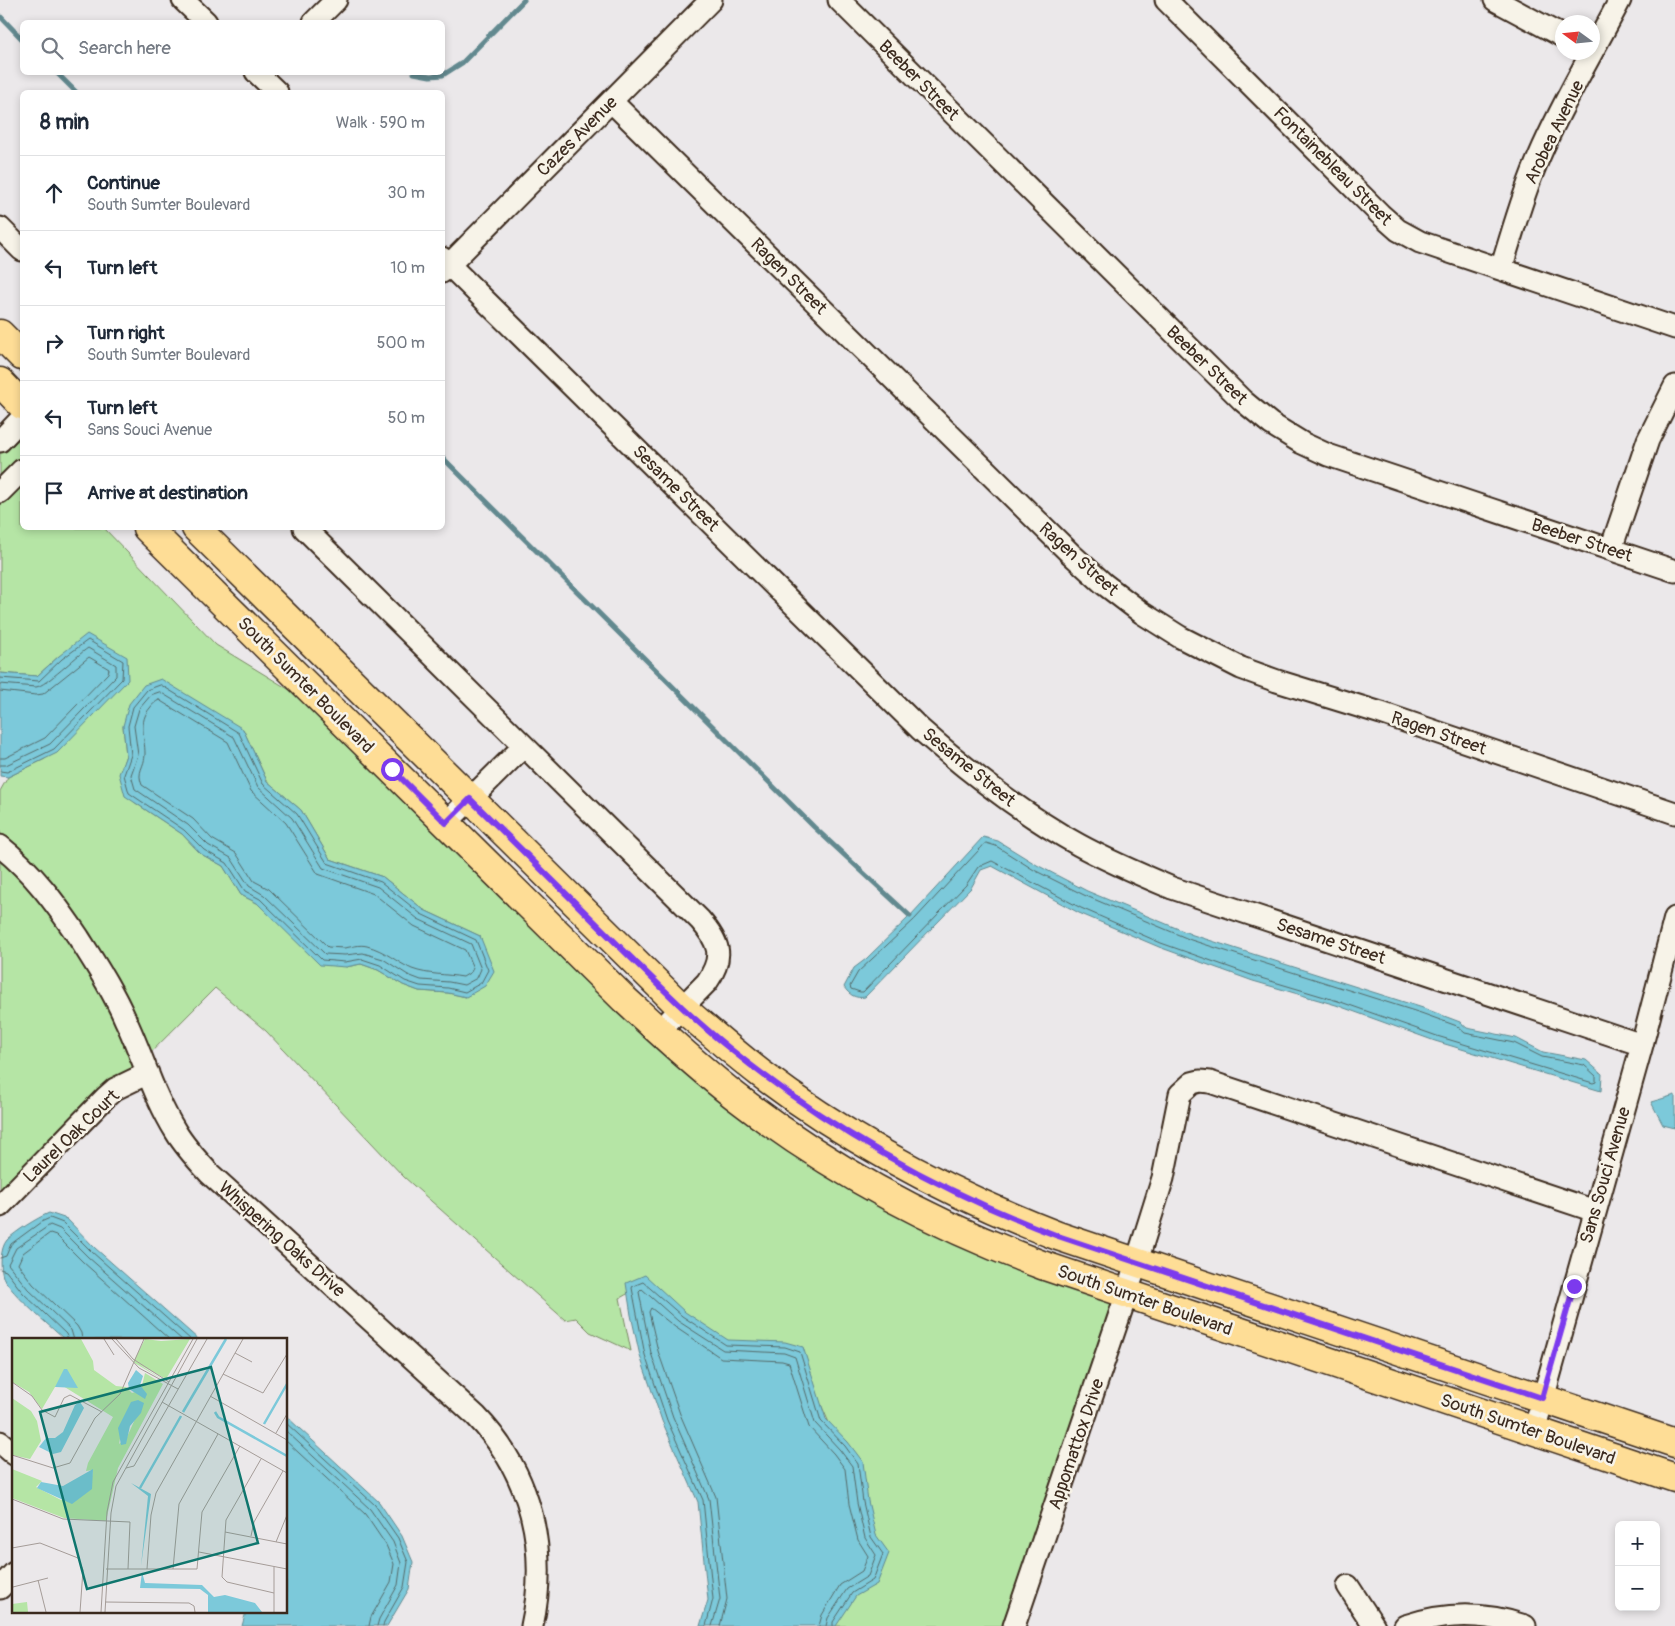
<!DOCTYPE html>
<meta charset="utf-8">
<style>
:root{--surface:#fff;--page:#f6f6f7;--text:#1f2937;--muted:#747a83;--line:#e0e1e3}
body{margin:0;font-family:Pangolin,sans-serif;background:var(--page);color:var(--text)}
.controls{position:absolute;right:15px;bottom:15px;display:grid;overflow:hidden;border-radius:8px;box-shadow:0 2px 8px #0003}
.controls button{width:45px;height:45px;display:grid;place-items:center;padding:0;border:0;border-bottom:1px solid var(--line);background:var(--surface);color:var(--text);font:25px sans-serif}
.compass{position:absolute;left:1555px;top:15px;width:45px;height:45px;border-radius:50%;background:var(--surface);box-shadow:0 2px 8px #0003;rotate:285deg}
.stop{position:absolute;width:15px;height:15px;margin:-11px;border:4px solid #7c3aed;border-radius:50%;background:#fff}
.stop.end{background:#7c3aed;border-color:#fff;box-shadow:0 1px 5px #0008}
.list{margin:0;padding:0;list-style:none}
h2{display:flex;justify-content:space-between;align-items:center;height:65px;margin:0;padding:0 20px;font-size:21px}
h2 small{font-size:16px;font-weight:400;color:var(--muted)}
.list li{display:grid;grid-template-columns:32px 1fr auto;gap:15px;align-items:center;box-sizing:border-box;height:75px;padding:0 20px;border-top:1px solid var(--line)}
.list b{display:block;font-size:19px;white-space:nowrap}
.list p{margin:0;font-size:16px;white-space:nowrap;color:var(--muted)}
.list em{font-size:16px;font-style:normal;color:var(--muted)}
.icon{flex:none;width:28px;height:28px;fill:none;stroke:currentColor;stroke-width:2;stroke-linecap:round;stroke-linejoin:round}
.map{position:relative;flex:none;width:1675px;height:1626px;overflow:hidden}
.search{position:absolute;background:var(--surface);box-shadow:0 2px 8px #0003;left:20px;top:20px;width:425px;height:55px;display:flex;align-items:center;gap:12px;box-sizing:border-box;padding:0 18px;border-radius:8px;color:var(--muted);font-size:19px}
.panel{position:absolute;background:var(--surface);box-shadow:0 2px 8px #0003;left:20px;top:90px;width:425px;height:440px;border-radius:8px}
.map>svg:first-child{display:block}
.green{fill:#b5e5a5;stroke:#788862;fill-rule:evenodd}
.water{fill:#7cc9da;stroke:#62898f}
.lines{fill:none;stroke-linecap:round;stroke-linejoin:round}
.shore{stroke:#556a69;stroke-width:1}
.stream{stroke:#62898f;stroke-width:5}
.minor-casing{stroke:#3b2a1e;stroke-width:25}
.major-casing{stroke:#3b2a1e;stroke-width:31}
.minor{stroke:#f7f3e8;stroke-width:21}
.major{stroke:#fedd96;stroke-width:28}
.route{stroke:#7c3aed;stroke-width:6}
.labels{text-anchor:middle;stroke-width:5;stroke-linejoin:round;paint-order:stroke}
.street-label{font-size:18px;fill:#3b2a1e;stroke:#f7f3e8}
.inset-river{fill:none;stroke:#7cc9da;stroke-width:2.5}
.inset-road{fill:none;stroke:#a59c98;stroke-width:1}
.view{fill:#0f766e;fill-opacity:0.15;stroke:#0f766e;stroke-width:2.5}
.inset-edge{fill:none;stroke:#3b2a1e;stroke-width:2.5}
</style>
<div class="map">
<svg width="1675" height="1626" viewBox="0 0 1675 1626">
<rect width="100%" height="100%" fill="#ebe8ea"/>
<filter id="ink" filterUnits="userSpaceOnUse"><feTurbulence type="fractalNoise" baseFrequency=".02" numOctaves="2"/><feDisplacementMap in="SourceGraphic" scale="10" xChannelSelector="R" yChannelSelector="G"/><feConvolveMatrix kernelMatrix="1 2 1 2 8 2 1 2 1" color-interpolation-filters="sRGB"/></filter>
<g filter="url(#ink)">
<!-- green -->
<path class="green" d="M16,439L22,445V458L0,480V454Z
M22,484V528H104L216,645L311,703L730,1104L1115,1299L1003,1626H834L831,1427L802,1362L751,1354L636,1289L620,1298L631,1351L590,1332L576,1318L565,1320L404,1177L266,1031L215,988L0,1204V791L8,777L45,759L59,656L37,676L0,673V506ZM123,726L243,729L267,781L301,810L330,859L383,877L424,910L480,936L466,997L448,993L419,991L403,985L378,970L361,964L346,967L257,903L241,895L223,866L201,854L182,834L134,802L123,764L126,755Z"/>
<!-- water -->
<path class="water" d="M87,634L127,657L128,680L57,753L8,777L0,776V673L37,676L59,656Z
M161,679L243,729L267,781L301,810L330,859L383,877L424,910L480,936L494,971L485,986L466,997L448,993L419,991L403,985L378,970L361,964L346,967L320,965L257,903L241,895L223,866L201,854L182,834L125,796L119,774L126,755L123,726L129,704L144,685Z
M983,837L998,841L1037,865L1087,891L1193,935L1423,1008L1460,1022L1467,1028L1516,1038L1543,1052L1586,1060L1602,1074L1601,1091L1435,1041L1336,1005L1253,981L1159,947L1079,913L992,866L981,870L971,888L865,997C856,999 849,995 844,987L854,968L866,959L910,916Z
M1675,1095V1128L1663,1125L1651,1102Z
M49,1213L67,1219L95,1248L199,1340H65C48,1324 13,1296 3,1277C0,1267 0,1248 7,1240C16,1231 37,1218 49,1213Z
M645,1275L685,1312L728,1340L785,1342L803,1347L826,1419L848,1442L863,1462L868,1501L876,1535L889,1553L877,1584L856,1596L836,1626H700L708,1600L698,1502L662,1421L640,1356L631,1315L626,1283Z
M286,1416L379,1502L402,1536L413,1562L409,1589L387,1626H242L246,1612H286Z"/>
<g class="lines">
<!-- shore -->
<path class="shore" d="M0,678L39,681L62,659L88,640L123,661L122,679L54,749L7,772L0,771
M0,684L36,687C46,686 76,656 88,648L116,665V676L50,744L6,765H0
M161,685L239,733L263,784L297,814L327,863L381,882L421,914L476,940L488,970L481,983L465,992L448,988L420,986L405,981L380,965L362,959L345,962L322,960L260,899L245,891L227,863L204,850L184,830L129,793L124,775L131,755L128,726L133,707L147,690Z
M0,691L36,695L43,694L89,657L109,669L108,673L45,738L5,758H0
M160,692L234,737L258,787L292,818L323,868L378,887L418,919L471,944L481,969L477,978L464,985L449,982L421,980L408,975L383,959L363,953L345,955L325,954L264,895L249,886L231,858L208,845L188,825L135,789L131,775L138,755L134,726L139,709L151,695Z
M159,700L228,742L251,791L286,823L318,874L374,894L414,926L465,950L473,968L471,972L463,977C446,974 428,975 412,969C396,962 386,951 367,946C359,944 352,947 344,948C339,948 333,947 328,947L269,889L254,881L236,853L212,839L193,819L142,785C136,771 145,767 145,754C145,737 138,722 150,708C153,704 155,702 159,700Z
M986,843L996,846L1034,870L1084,895L1191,940L1421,1013L1457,1026L1465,1033L1514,1043L1542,1057L1584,1065L1596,1076V1082L1593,1083L1437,1036L1338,1001L1254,976L1161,943L1081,908L992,861L978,867L966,885L863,992H860L851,989L850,986L858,972L914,920Z
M0,1258L6,1256L11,1244L41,1222L50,1218L63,1223L92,1252L191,1340
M0,1269L6,1271L23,1293L66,1334L68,1340
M74,1340L71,1330L28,1289L8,1264L16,1248L50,1225L60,1229L88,1257L182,1340
M82,1340L81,1333L77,1326L33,1284L18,1264L23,1253L50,1233L56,1235L83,1262L170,1340
M286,1423L375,1505L398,1538L408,1562L404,1587L384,1622L383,1626
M286,1431L370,1509L393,1542L401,1563L398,1585L379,1619L377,1626
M286,1441L365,1514L386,1545L394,1564L391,1582L371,1617L369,1626
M706,1626L713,1599L703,1500L667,1420L645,1355L632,1288L633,1286L643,1282L682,1316L726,1345L785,1347L800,1352L821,1421L845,1446L858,1464L863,1502L871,1537L883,1554L873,1580L852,1593L833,1622V1626
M712,1626L720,1599L709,1499L673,1417L651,1353L639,1292L642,1289L678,1321L723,1350L784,1353L795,1357L815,1423L840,1450L852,1466L857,1503L865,1538L876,1555L868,1576L847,1589L828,1618L826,1626
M720,1626L727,1599L716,1497L680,1414L658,1351L649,1312L651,1308L675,1327L721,1358L782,1361L789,1363L809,1427L834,1454L845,1469L849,1504L858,1540L868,1556L862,1571L840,1585L822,1615L819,1626"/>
<!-- stream -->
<path class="stream" d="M0,16L22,39
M56,72L76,92
M414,73L430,76L443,75L462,63L524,0
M442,457L814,827L910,916"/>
<defs>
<path id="minor" d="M183,0L206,22
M839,0L1243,401L1271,424L1302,443L1328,455L1675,571
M1166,0L1380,214L1398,230L1420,242L1675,328
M1495,0L1562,36
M314,22L336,0
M256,72L277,92
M611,101L1071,554L1104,584L1142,613L1180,637L1241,668L1277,681L1381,713L1675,813
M0,228L22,250
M442,258L920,729C970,773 1021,813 1079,845C1110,862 1141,875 1172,888L1642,1045
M1501,269C1513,231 1523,193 1539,157C1562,103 1593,52 1620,0
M442,272L711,0
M0,441L22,418
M0,492L22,470
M304,528L700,920C719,942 725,956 707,982L659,1031
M1611,549L1648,440L1675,386
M446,823L524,746
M0,846C33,872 56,904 79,938C96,965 113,991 126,1021C143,1057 154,1097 176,1132C185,1147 197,1160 209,1173L476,1416C531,1473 549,1549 532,1626
M0,1206L106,1097L115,1089L148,1073
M1534,1431L1642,1045L1675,918
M0,1442L14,1454
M1348,1586L1374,1626
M0,1588L14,1573
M1014,1626L1127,1293L1163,1178L1180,1094L1192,1083L1200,1081L1210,1082L1595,1211
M1405,1626C1446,1612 1484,1612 1525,1626"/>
<path id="major" d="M0,334L22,356
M0,382L22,405
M147,528L624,999C660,1032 696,1066 735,1096C828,1168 932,1224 1042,1265L1675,1478
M196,528L682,1008C708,1030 733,1052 760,1073C851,1142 952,1195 1058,1236L1675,1443"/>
</defs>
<!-- minor casing -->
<use href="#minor" class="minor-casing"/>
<!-- major casing -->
<use href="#major" class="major-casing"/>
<!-- minor -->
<use href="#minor" class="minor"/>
<!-- major -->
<use href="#major" class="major"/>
</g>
</g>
<g class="lines" filter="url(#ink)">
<!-- route -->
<path class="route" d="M392,769L446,823L470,799C520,848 569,897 618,945C654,980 689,1016 729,1048C828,1128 939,1191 1058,1236L1542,1398L1574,1286"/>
</g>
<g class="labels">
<!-- street labels -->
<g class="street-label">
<text transform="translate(919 80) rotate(45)" y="6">Beeber Street</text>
<text transform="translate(1554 132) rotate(-64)" y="6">Arobea Avenue</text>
<text transform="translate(577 136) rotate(-45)" y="6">Cazes Avenue</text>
<text transform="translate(1333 166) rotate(45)" y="6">Fontainebleau Street</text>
<text transform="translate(789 276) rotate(45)" y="6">Ragen Street</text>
<text transform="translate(1207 365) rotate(44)" y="6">Beeber Street</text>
<text transform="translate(676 488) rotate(45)" y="6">Sesame Street</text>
<text transform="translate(1582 540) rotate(18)" y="6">Beeber Street</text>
<text transform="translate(1079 559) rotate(42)" y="6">Ragen Street</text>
<text transform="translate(306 685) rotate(45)" y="6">South Sumter Boulevard</text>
<text transform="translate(1439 733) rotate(19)" y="6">Ragen Street</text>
<text transform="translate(969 767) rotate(39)" y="6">Sesame Street</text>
<text transform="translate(1331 941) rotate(18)" y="6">Sesame Street</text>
<text transform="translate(71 1136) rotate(-44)" y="6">Laurel Oak Court</text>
<text transform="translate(1605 1175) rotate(-74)" y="6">Sans Souci Avenue</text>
<text transform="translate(282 1239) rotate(42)" y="6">Whispering Oaks Drive</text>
<text transform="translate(1145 1300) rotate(19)" y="6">South Sumter Boulevard</text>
<text transform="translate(1528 1429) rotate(19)" y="6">South Sumter Boulevard</text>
<text transform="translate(1076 1444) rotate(-71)" y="6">Appomattox Drive</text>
</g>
</g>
<!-- overview -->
<g transform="translate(12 1338)">
<rect width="275" height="275" fill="#ebe8ea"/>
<path d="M0,1H69L81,23L82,32L104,48L114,49L120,55L129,52L133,35L151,46L106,130L94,183L52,180L0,160V131L30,143L24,149L49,162L72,156L78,152L81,132L74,133L76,125L101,79L51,48L43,49L30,71L17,54L0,44ZM126,62L124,79L115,99L107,106L112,79ZM133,1L149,3L178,1L154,41L128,27L153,43L121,24ZM0,60L19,73L25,83L29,103L18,121L0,117ZM15,264L16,274H0V266Z" fill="#b5e5a5" fill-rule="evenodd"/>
<path d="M52,31H55L66,50L43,49ZM124,32L131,38L128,47L135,56L133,61L117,51L116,45ZM126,62L132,65L129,75L118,88L114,106L109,107L106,90L119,64ZM68,64L72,70L49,114L41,116L27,109L34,100H43L51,94L63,67ZM81,131L80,151L60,166L25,150L29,144L51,148ZM119,145L139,156L129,228L136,158ZM130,234L133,245L190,247L202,259L213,257L243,265L250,274H196V257L188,251L128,250Z" fill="#7cc9da"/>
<path class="inset-river" d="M171,74L214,1M203,74L206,79L275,118M252,86L275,46M128,150L169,78"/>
<path class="inset-road" d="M92,1L102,17M100,1L127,30L166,51M104,1L121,21L157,44M223,15L240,24M211,36L251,55L275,16M0,44L20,58L30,72L43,79L52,60L58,57L90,74M198,58L275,102M150,64L275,135M264,95L275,76M0,117L41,130L58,125L83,80L108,56L132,1M249,121L214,182L210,239L215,244L262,255M114,130L122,128L195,1M0,161L51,181L118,184L116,231M213,194L275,206M239,198L242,184L271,133M264,204L275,177M0,210L28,205L66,220L71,232L68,274M187,214L275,231M94,231H185L190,174L228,108M135,231L139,177L144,155L231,1M161,231L167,166L206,96M26,242L34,274M1,249L36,240M93,264L177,265L182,268L183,274M89,274L95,174L101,144L181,1M93,274L99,175L104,148L185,1M262,274V229"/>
<path class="view" d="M199,29L246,205L75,251L28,74Z"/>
<rect width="275" height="275" class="inset-edge"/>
</g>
</svg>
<div class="controls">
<button>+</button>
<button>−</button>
</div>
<svg class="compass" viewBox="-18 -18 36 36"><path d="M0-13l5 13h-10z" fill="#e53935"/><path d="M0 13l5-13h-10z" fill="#747a83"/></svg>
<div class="stop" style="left:392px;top:769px"></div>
<div class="stop end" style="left:1574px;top:1286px"></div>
<div class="search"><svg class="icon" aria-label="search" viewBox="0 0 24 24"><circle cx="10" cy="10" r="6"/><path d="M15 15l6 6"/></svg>Search here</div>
<section class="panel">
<h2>8 min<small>Walk · 590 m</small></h2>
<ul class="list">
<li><svg class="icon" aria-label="ahead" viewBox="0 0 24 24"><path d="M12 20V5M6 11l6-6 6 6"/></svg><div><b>Continue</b><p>South Sumter Boulevard</p></div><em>30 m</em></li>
<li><svg class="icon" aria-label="left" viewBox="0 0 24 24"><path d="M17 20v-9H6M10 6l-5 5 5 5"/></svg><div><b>Turn left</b></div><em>10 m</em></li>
<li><svg class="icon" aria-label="right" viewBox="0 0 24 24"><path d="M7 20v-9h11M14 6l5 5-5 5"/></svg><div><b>Turn right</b><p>South Sumter Boulevard</p></div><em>500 m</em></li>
<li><svg class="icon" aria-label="left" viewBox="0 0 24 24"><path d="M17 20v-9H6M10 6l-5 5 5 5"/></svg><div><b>Turn left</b><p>Sans Souci Avenue</p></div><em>50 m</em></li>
<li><svg class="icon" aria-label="arrive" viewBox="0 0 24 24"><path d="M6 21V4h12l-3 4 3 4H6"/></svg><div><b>Arrive at destination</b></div></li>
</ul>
</section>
</div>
